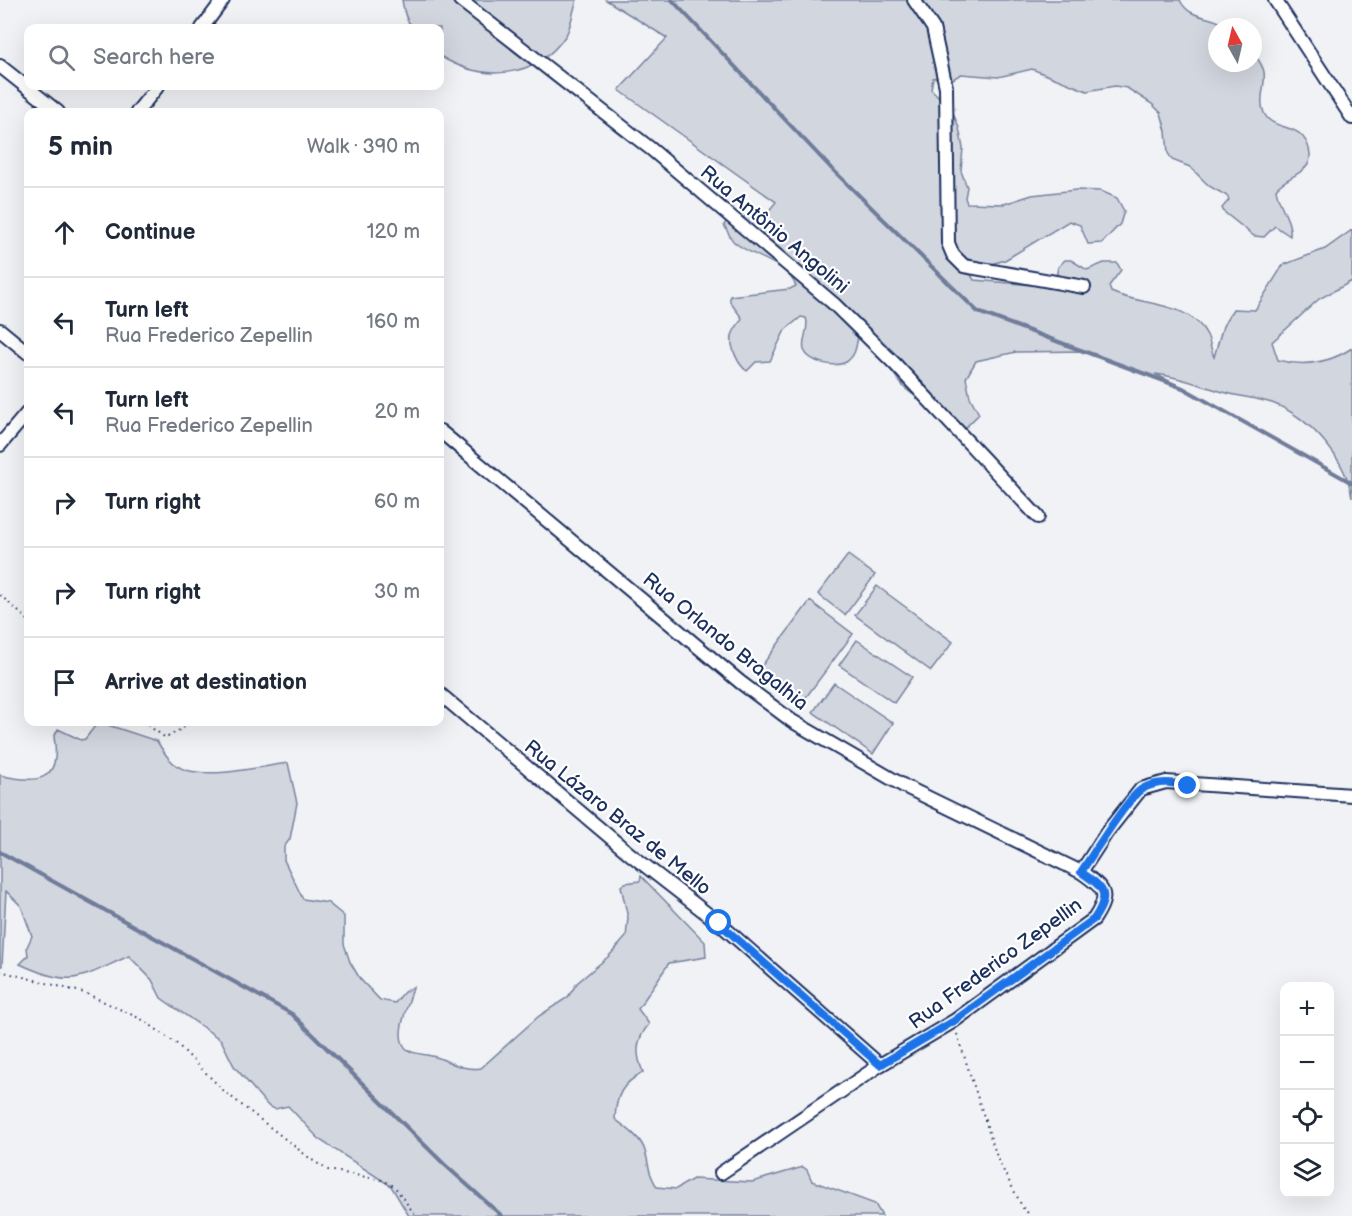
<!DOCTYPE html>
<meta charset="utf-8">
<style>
:root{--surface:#fff;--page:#f2f2f3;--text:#1f2937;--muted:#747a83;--line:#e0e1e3}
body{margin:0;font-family:"Balsamiq Sans",sans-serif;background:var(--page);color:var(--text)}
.controls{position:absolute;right:18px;bottom:18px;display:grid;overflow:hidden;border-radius:12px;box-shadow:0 6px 24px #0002}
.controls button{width:54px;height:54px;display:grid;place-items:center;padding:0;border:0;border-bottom:2px solid var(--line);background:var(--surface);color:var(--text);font:30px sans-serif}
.compass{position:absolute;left:1208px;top:18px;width:54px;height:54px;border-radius:50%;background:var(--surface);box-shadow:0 6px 24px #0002;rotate:352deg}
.stop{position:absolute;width:18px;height:18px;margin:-14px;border:4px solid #1a73e8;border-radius:50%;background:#fff}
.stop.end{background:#1a73e8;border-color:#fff;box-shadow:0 2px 6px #0008}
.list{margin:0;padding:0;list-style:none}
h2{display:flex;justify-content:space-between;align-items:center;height:78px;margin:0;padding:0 24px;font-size:26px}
h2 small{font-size:20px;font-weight:400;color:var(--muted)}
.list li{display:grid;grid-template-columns:39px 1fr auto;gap:18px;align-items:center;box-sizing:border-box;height:90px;padding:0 24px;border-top:2px solid var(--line)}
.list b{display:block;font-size:22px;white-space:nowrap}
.list p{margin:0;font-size:20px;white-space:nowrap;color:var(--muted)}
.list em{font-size:20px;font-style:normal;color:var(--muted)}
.icon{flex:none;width:33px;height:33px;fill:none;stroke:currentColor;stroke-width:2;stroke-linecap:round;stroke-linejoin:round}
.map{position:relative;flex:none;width:1352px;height:1216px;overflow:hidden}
.search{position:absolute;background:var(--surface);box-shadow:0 6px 24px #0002;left:24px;top:24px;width:420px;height:66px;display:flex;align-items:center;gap:15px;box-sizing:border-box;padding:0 21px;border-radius:12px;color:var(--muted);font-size:22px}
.panel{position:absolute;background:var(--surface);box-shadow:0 6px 24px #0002;left:24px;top:108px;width:420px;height:618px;border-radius:12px}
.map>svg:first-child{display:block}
.green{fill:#d2d6df;stroke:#76829e;stroke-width:1.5}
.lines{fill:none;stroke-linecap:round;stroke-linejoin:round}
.stream{stroke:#707c9a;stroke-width:4}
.minor-casing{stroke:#1b2f5e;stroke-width:16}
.path{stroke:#1b2f5e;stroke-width:2;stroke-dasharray:1.5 4.5;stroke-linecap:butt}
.minor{stroke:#fff;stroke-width:12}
.route{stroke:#1a73e8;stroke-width:8}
.labels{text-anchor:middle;stroke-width:4.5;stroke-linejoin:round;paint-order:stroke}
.street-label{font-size:20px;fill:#1b2f5e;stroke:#fff}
</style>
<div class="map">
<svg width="1352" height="1216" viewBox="0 0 1352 1216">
<rect width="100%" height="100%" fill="#f1f2f5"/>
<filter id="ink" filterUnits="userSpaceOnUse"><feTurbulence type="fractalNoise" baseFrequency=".0167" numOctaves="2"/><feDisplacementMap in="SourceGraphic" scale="12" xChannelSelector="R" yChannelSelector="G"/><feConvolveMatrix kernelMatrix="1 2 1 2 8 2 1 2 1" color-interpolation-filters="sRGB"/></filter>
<g filter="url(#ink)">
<!-- green -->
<path class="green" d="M402,0H577C573,10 571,27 566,35C536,80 482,82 440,56V28C411,28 407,30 402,0Z
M606,0H1180C1190,21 1212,14 1228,27H1217V63H1253V51C1256,57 1263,65 1264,72C1266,85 1258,100 1264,113C1271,128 1289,125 1300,134C1309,142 1314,158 1306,167C1298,176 1284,179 1276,189C1278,205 1292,220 1290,236L1275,226L1264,237L1254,236L1224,212L1222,208L1229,200L1227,196L1209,186L1190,167L1172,160L1168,153L1166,131L1161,113L1152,104L1127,88L1115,86L1087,91L1032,69L998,77L961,74L948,82L938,77L933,78L931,89L952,110L959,128L963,148L961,171L967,187L965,198L967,203L1004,204L1032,195L1076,190L1101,191L1117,198L1124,211L1120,224L1102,243L1088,244L1080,225L1069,221L1005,260L975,269L971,275L974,280L1046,286L1055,282L1058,267L1065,260H1071L1087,270L1104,263H1117L1121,270L1109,286L1111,292C1141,306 1190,301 1207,335C1210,341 1211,350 1214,357L1223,326L1233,309L1255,310L1283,265L1325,249L1352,230V281L1319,299L1272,342L1278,360C1304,367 1329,363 1352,348V498C1347,459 1308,416 1272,403C1257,398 1241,397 1227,393C1203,387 1179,376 1155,374L1180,386L1084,351L1016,352L976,361L966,378L970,397L979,414L962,431C954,407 925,406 907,390C889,374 882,344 858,337C856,346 856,356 846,362C835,368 809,363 804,350C801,339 810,329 806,318L801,317L785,330L770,361L756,362L747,371C738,365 730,347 732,336C733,330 740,323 742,318L730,302V296L790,289L796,286C785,261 753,258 734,242C730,238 727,230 724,225L728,219L766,214L776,202L619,90L667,38Z
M848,555L875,575L845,615L818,594Z
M877,586L953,642L931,671L855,615Z
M810,601L853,634L801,704L757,672Z
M857,640L912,677L894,703L839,665Z
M834,683L893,723L873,754L813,712Z
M102,723L157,741C164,753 172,766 186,770C214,778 259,767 288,763L297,803L290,839L284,847V860L303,899L328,903L344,916V944L350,962L360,979L380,1000L395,1003L404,992L413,987C410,1003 391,1038 408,1050C415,1055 428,1054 436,1057C451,1062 464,1071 481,1068L539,1016L568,997L577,983L609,956L626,937L628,918L621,886L625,883L640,881L641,876L705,942L706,957L669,963L638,1009L649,1024C636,1040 635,1053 643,1072C622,1084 616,1095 615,1119C625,1127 641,1137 645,1151C650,1167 647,1170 657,1187L676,1189L693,1179L752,1182L803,1167L807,1170L812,1181L875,1204L882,1216H409L391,1186L320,1140L288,1106L275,1109L268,1106L234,1066L221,1040L161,998L152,980L129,956C79,978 74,989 20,964L28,956L27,947L32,936L21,906L6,891L2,966H0V775C36,784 62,783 54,737L58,729L81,740L85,739L95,726Z"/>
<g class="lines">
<!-- stream -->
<path class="stream" d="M672,0L830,167L978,312L1183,388L1352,483
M0,852L292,1014L445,1165L502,1216"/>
<defs>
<path id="minor" d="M460,0L651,149L834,304L895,364L1038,517
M914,0L933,28L946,87L948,243L953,255L964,266L1084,287
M1275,0L1352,118
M202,28L223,0
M0,66L58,112
M137,112L158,86
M0,330L28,353
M440,431L740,682L792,721L904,786L1081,872C1104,888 1111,893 1094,919L954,1021L880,1065L721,1173
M0,445L28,412
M440,694L630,854L719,923L880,1065
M1081,872L1107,832L1141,789L1166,782L1352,795"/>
</defs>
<!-- minor casing -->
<use href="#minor" class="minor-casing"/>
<!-- path -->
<path class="path" d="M0,595L28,620
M143,722L166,738L193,722
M0,971L85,993L143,1020L177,1044L225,1092L312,1160L328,1170L382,1180L394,1186L416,1216
M957,1034L998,1160L1023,1208L1031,1216"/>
<!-- minor -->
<use href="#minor" class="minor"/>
</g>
</g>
<g class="lines" filter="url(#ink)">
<!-- route -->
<path class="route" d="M719,923L880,1065L954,1021L1094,919C1111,893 1104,888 1081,872C1092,856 1128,797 1142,789C1156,781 1174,782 1188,786"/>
</g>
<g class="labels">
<!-- street labels -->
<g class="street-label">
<text transform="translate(775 229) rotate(40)" y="7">Rua Antônio Angolini</text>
<text transform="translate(726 641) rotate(39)" y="7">Rua Orlando Bragalhia</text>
<text transform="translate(618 817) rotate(39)" y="7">Rua Lázaro Braz de Mello</text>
<text transform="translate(995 963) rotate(-36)" y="7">Rua Frederico Zepellin</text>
</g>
</g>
</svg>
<div class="controls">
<button>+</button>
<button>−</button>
<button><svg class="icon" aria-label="locate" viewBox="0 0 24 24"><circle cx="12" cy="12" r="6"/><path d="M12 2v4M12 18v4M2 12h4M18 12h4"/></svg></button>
<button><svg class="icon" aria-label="layers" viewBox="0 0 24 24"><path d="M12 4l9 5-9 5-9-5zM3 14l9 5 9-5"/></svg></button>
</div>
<svg class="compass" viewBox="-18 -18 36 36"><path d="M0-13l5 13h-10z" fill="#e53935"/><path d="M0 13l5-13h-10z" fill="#747a83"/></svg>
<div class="stop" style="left:719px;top:923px"></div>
<div class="stop end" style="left:1188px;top:786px"></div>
<div class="search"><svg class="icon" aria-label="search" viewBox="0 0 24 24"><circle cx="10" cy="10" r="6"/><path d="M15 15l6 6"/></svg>Search here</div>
<section class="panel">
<h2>5 min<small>Walk · 390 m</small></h2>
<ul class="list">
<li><svg class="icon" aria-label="ahead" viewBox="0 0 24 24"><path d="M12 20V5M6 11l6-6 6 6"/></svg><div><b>Continue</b></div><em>120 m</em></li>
<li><svg class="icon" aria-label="left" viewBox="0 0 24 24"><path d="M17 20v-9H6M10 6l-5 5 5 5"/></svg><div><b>Turn left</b><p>Rua Frederico Zepellin</p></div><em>160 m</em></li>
<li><svg class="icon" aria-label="left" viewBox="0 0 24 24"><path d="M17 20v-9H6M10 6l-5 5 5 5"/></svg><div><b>Turn left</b><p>Rua Frederico Zepellin</p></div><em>20 m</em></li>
<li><svg class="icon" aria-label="right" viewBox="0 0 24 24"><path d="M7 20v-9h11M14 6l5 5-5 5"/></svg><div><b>Turn right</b></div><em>60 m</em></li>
<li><svg class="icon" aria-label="right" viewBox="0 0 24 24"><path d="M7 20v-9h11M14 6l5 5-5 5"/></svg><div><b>Turn right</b></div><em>30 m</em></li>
<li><svg class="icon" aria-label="arrive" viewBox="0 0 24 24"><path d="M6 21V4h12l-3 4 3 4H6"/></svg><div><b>Arrive at destination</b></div></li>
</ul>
</section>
</div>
